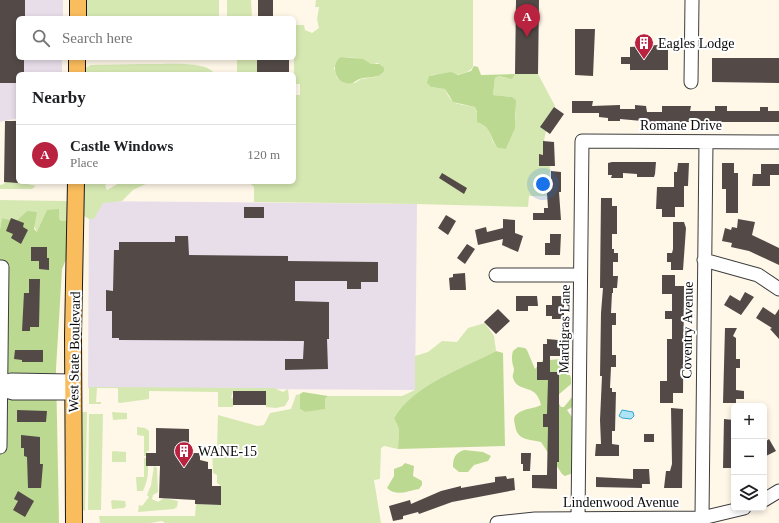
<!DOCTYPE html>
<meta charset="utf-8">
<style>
:root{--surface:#fff;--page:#f6f6f6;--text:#202124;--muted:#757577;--line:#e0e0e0;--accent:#ba2340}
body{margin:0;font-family:"Times New Roman",serif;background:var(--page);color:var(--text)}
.controls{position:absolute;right:12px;bottom:12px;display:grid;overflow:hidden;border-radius:6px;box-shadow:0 2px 6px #0003}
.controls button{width:36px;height:36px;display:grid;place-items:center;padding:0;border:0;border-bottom:1px solid var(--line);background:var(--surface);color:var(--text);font:20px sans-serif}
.you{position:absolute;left:543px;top:184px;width:14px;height:14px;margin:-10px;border:3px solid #fff;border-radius:50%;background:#1a73e8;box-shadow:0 0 0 6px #1a73e833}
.badge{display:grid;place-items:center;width:26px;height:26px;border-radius:50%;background:var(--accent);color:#fff;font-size:13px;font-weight:700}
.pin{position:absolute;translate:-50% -33px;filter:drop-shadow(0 1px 2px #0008)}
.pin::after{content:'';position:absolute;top:21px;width:14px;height:12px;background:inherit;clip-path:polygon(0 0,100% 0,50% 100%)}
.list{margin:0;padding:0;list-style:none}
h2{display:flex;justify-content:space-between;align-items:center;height:52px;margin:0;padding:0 16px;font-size:17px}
h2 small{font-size:13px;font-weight:400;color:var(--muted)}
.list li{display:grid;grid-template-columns:26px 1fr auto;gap:12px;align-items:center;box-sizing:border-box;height:60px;padding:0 16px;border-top:1px solid var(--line)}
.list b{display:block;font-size:15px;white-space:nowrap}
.list p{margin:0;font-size:13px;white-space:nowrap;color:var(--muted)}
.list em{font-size:13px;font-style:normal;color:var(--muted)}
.icon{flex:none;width:22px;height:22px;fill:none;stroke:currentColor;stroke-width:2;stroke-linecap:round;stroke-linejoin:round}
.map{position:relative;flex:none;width:779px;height:523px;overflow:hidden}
.search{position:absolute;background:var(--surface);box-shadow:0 2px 6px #0003;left:16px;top:16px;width:280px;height:44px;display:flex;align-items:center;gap:10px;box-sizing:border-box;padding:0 14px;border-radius:6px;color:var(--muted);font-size:15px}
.panel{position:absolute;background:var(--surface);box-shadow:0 2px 6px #0003;left:16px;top:72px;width:280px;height:112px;border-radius:6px}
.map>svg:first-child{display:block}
.industrial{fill:#e7deea}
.green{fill:#d6e8b2;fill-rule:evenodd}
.forest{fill:#bcd992}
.water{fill:#ade5f6;stroke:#33a6ce}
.building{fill:#534a47}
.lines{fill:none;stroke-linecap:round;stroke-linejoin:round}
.minor-casing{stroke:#3d3d3d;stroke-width:15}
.major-casing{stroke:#1b1b1b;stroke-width:18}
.minor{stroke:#fff;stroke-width:13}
.major{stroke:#fabd5d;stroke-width:16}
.labels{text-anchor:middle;stroke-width:4;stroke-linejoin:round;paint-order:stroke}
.poi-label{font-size:14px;fill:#0a0a0a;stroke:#fff;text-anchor:start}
.street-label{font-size:14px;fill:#0a0a0a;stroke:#fff}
</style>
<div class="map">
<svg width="779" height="523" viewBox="0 0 779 523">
<rect width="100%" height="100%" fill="#fff7e8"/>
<!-- industrial -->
<path class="industrial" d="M0,0H63V18H18V58H62V74H18V118L0,122Z
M89,201L417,204L415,390L88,388Z"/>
<!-- green -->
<path class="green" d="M86,0H219V18H86Z
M227,0H251L252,18H227Z
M316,0H473V67C465,78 444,74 431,75V87L445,89C452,107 459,103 475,107L480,123L489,130L493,142L498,148L506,149C513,132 521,114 512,97L493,95L495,78L499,76L507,78L515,74H538L555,106L541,127L546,131L544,141L543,142L550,165L549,196H529L528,207L416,204L254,202V187L249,182H150L133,190L122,201L103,203L94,219H89L84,216V182H109L105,185L107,190L121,182H294V95H300V84H294V25H304L305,30L312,33L319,28L317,19L319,7H315ZM341,57C352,58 362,57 371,65L377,63L382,65L376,77L361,79L355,83L337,78L334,68Z
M237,59H257V74H237Z
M144,64C160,65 206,59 215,74H85V68L91,65Z
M5,182L27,183V184L36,186L32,189H0V185L4,184Z
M0,200L64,201L70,202L69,220L61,221L37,232L27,211L16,221L2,218L0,229Z
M485,323L494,336L496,351C463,368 413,385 394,418L399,429L398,449L384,446L381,448L380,479L374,480L381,523H165L162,521L150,523H100L99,516H195L196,504L221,505V486L217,483V475L213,473L212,449H217L218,415L258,426L264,425L270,413L291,409L296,395L300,394V409L305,412L314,410L328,396H402L415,390V356L428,352L442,341L457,342L468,328Z
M89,387L274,388L283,392L288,389L289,399L285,406L276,408L266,407V391H233L231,398H233V407H218V392L149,391V399L120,403L118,402V388H97L96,402H101V404H89Z
M82,412H87L85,511L80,508L79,415Z
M112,412L127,413V419L113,420Z
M89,414H103L101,510H88Z
M137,427L145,428L149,431V451H147L146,456H144V436L137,435Z
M113,451L126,452V462H112V452Z
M144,458H146C150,469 148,480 143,491H137L136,477H144Z
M154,466L157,468L158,492L153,495L152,499L158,502L164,498L178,501L177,507L174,509L138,512L139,505L142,506L149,497L147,495L151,485Z
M113,500L125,501L126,506L124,508L112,509L111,501Z"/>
<!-- forest -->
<path class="forest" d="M341,57L363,59L371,64H380L384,68V71C379,78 371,77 363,78C356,79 354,85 346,83C334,81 331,63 341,57Z
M474,66L478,67L481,75L515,74L512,79L499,76L495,78L493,95L512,97L516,100L515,128L506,149L498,148C489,138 494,129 477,122V112L475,107L453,102L445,89L431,87L427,83L429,76L451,72L458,75L471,71Z
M59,209V219L61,221L69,220L67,257L62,269L56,369L59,523H0V229L2,218L16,221L27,211L37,212L34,229L37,232L47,210Z
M518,347L525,348L527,350L535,369L543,360C550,361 560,357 564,361L571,378V384L557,396L558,402L561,407H564L572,397L575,398L574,406L567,410L574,420L573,473L565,476L562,474L541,442C527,439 517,440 515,425C514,420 513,417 517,414C524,408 534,409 541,405C536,382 518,394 513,378C512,375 514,373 514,369C512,362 511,358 513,351Z
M496,351L503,353L505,446L398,449L399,429L394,418C413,385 463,368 496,351Z
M303,392L328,396L325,399V409L305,412L300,409V394Z
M464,450L483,452L491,456L488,461L474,465L468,472H459L453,467C453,458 455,453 464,450Z
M405,463L414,466L413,476L422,481V485L419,489C408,491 396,497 387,488L394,476V469L402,466Z"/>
<!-- water -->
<path class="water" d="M622,410L633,412L634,416L631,419L622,418L619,416Z"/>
<!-- building -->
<path class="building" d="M0,0H25V18H18V58H24V74H18V83H0Z
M258,0H273V18H258Z
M516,0H539L538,74H515Z
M575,29H595L593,76L575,75Z
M658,45L668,46V70H630V64H621V57H630V47Z
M257,58H289V74H257Z
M712,58H779V83L712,82Z
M572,101H593L592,106L620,105V109H635V105L646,106L647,112H662V106H691L690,111H715V106H727V111H760V107H768V111H779V122H653L620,119V121H608V118L599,117V113H572Z
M554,107L564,114L550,134L540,127Z
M5,121H18V183L4,182Z
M543,141L554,142L555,166H539V154L543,155Z
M612,162H656L655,174L654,177H637V174L623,173V178H611L612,175H608V163Z
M678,163H689L688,186H684V207H675V217H662V209H656L657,187H674V172H677Z
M722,163H734V173H738V213H726V189H722Z
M761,164H779V175H770V186H752L753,174H761Z
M551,171L561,172V192H559L561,220H533V213H544V208H548L546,179L551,180Z
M442,173L467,188L464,194L439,178Z
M601,198H612V206H617V234H612V249H614V253H618V262H613V276H618L617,288H613V293H612L611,313H616V325H612V355H616V367H611L610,388H612V392H616L615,431H612V444L619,445V456H595L596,444H601L600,420L602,376H600L601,313L603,288H600Z
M244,207H264V218H244Z
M446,215L456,221L448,235L438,228Z
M11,218L24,223L23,227L28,230L21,244L11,238L13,234L6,231Z
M503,219L515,220V233L523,236L518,252L502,245L503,239L478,245L475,230L486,227L487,232L503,228Z
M738,219L755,222L752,235L779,248V265L749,251L731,247L732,243L722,241L725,228L731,230L732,227L737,228Z
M673,222H684L686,228L683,270H671V262H667V253H672L673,249Z
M550,234H561L560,255H545V243H550Z
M175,236H188L189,255L288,256V261L378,262V282H361V289H347V281H295V301L329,302V339H327L328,369L285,370V359H303L304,341L119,340V338H112V311H106V290L113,291L114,250H119V242H175Z
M467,244L475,249L465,264L457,258Z
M31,247H47V258H49V270L39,269V261H31Z
M465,273L466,290H450L449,278L453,277V274Z
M662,275H675V286H684L683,393H673V403H660V381H667V339H672V319H665V311H672V294H662Z
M29,279H40L39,327H30V331H22L24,293H29Z
M745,292L754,297L741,315L724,305L730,295L740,301Z
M516,296H537L538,306H528V311H516Z
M552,296H564V319H552V316H546V305H552Z
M763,307L775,315L779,309V339L770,329L772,328L756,318Z
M498,309L510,321L496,334L484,322Z
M725,328H737L733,336L736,338V359H740V368H736V390L744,391V399H736V403H723Z
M547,339L558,340V344H560V356H550V372H559V462H557V489L532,488V475H547L548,427H543V414H547L548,380H537V362H543V344H547Z
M15,350H43V362H22V360L14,359Z
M233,391H266V405H233Z
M671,408L683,409L682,488H664L666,471H670L672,464Z
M17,410L47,411L46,422H17Z
M724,419L734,420V468H723Z
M156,428L189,429V448H191V453H200V460L208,462V469H212V486H221V505L195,504V500L159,498L160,466H146V453H156Z
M644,434H654V442H644Z
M21,435L40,437V464H43L41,488H28L27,457L24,456V448H21Z
M769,439L776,451L764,457V443Z
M521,453H531L530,471H523V464H521Z
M633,469H649L650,484H642V488L596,487V477L633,479Z
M506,476L507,479L514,478L515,490L452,502L419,514L418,512L403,516V519L393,521L389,506L410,500L411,504L441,491L461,486V488L495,482V477Z
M18,491L34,501L25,517L13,510L18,501L14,499Z"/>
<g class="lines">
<defs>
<path id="minor" d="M691,82L692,0
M704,260L758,275L779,289
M0,267H2L0,447
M496,275H580
M0,386L5,382L11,380L73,381
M1,386L6,391L13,393H73
M764,500L779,491
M578,518L582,141L779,142
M702,518L706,142
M497,523L535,519L702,518L744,508"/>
<path id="major" d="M78,18V0
M77,74V58
M74,523L73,336L76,182"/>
</defs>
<!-- minor casing -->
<use href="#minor" class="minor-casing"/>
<!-- major casing -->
<use href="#major" class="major-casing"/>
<!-- minor -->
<use href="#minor" class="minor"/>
<!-- major -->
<use href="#major" class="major"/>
</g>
<!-- icons -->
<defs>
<symbol id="building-pin" viewBox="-11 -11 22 30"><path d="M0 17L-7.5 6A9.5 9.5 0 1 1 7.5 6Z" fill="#ba2340" stroke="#fff"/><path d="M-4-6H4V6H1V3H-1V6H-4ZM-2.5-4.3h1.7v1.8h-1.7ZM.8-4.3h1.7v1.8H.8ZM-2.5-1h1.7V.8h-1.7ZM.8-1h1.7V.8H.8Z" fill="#fff"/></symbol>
</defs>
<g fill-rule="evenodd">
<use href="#building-pin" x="633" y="32" width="22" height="30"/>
<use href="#building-pin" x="173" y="440" width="22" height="30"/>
</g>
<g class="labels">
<!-- poi labels -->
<g class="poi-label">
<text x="658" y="48">Eagles Lodge</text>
<text x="198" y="456">WANE-15</text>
</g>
<!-- street labels -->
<g class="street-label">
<text x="681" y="130">Romane Drive</text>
<text transform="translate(564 329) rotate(-89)" y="5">Mardigras Lane</text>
<text transform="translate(687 330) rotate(-89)" y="5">Coventry Avenue</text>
<text transform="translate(74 352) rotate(-89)" y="5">West State Boulevard</text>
<text x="621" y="507">Lindenwood Avenue</text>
</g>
</g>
</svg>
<div class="controls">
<button>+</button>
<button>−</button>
<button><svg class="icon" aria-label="layers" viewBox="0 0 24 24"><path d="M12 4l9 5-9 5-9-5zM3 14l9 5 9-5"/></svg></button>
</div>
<div class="you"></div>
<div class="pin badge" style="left:527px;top:37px">A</div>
<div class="search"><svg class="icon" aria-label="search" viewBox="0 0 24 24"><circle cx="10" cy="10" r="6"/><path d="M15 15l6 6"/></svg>Search here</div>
<section class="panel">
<h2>Nearby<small></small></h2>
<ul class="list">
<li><span class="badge">A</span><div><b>Castle Windows</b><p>Place</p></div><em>120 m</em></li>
</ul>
</section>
</div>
